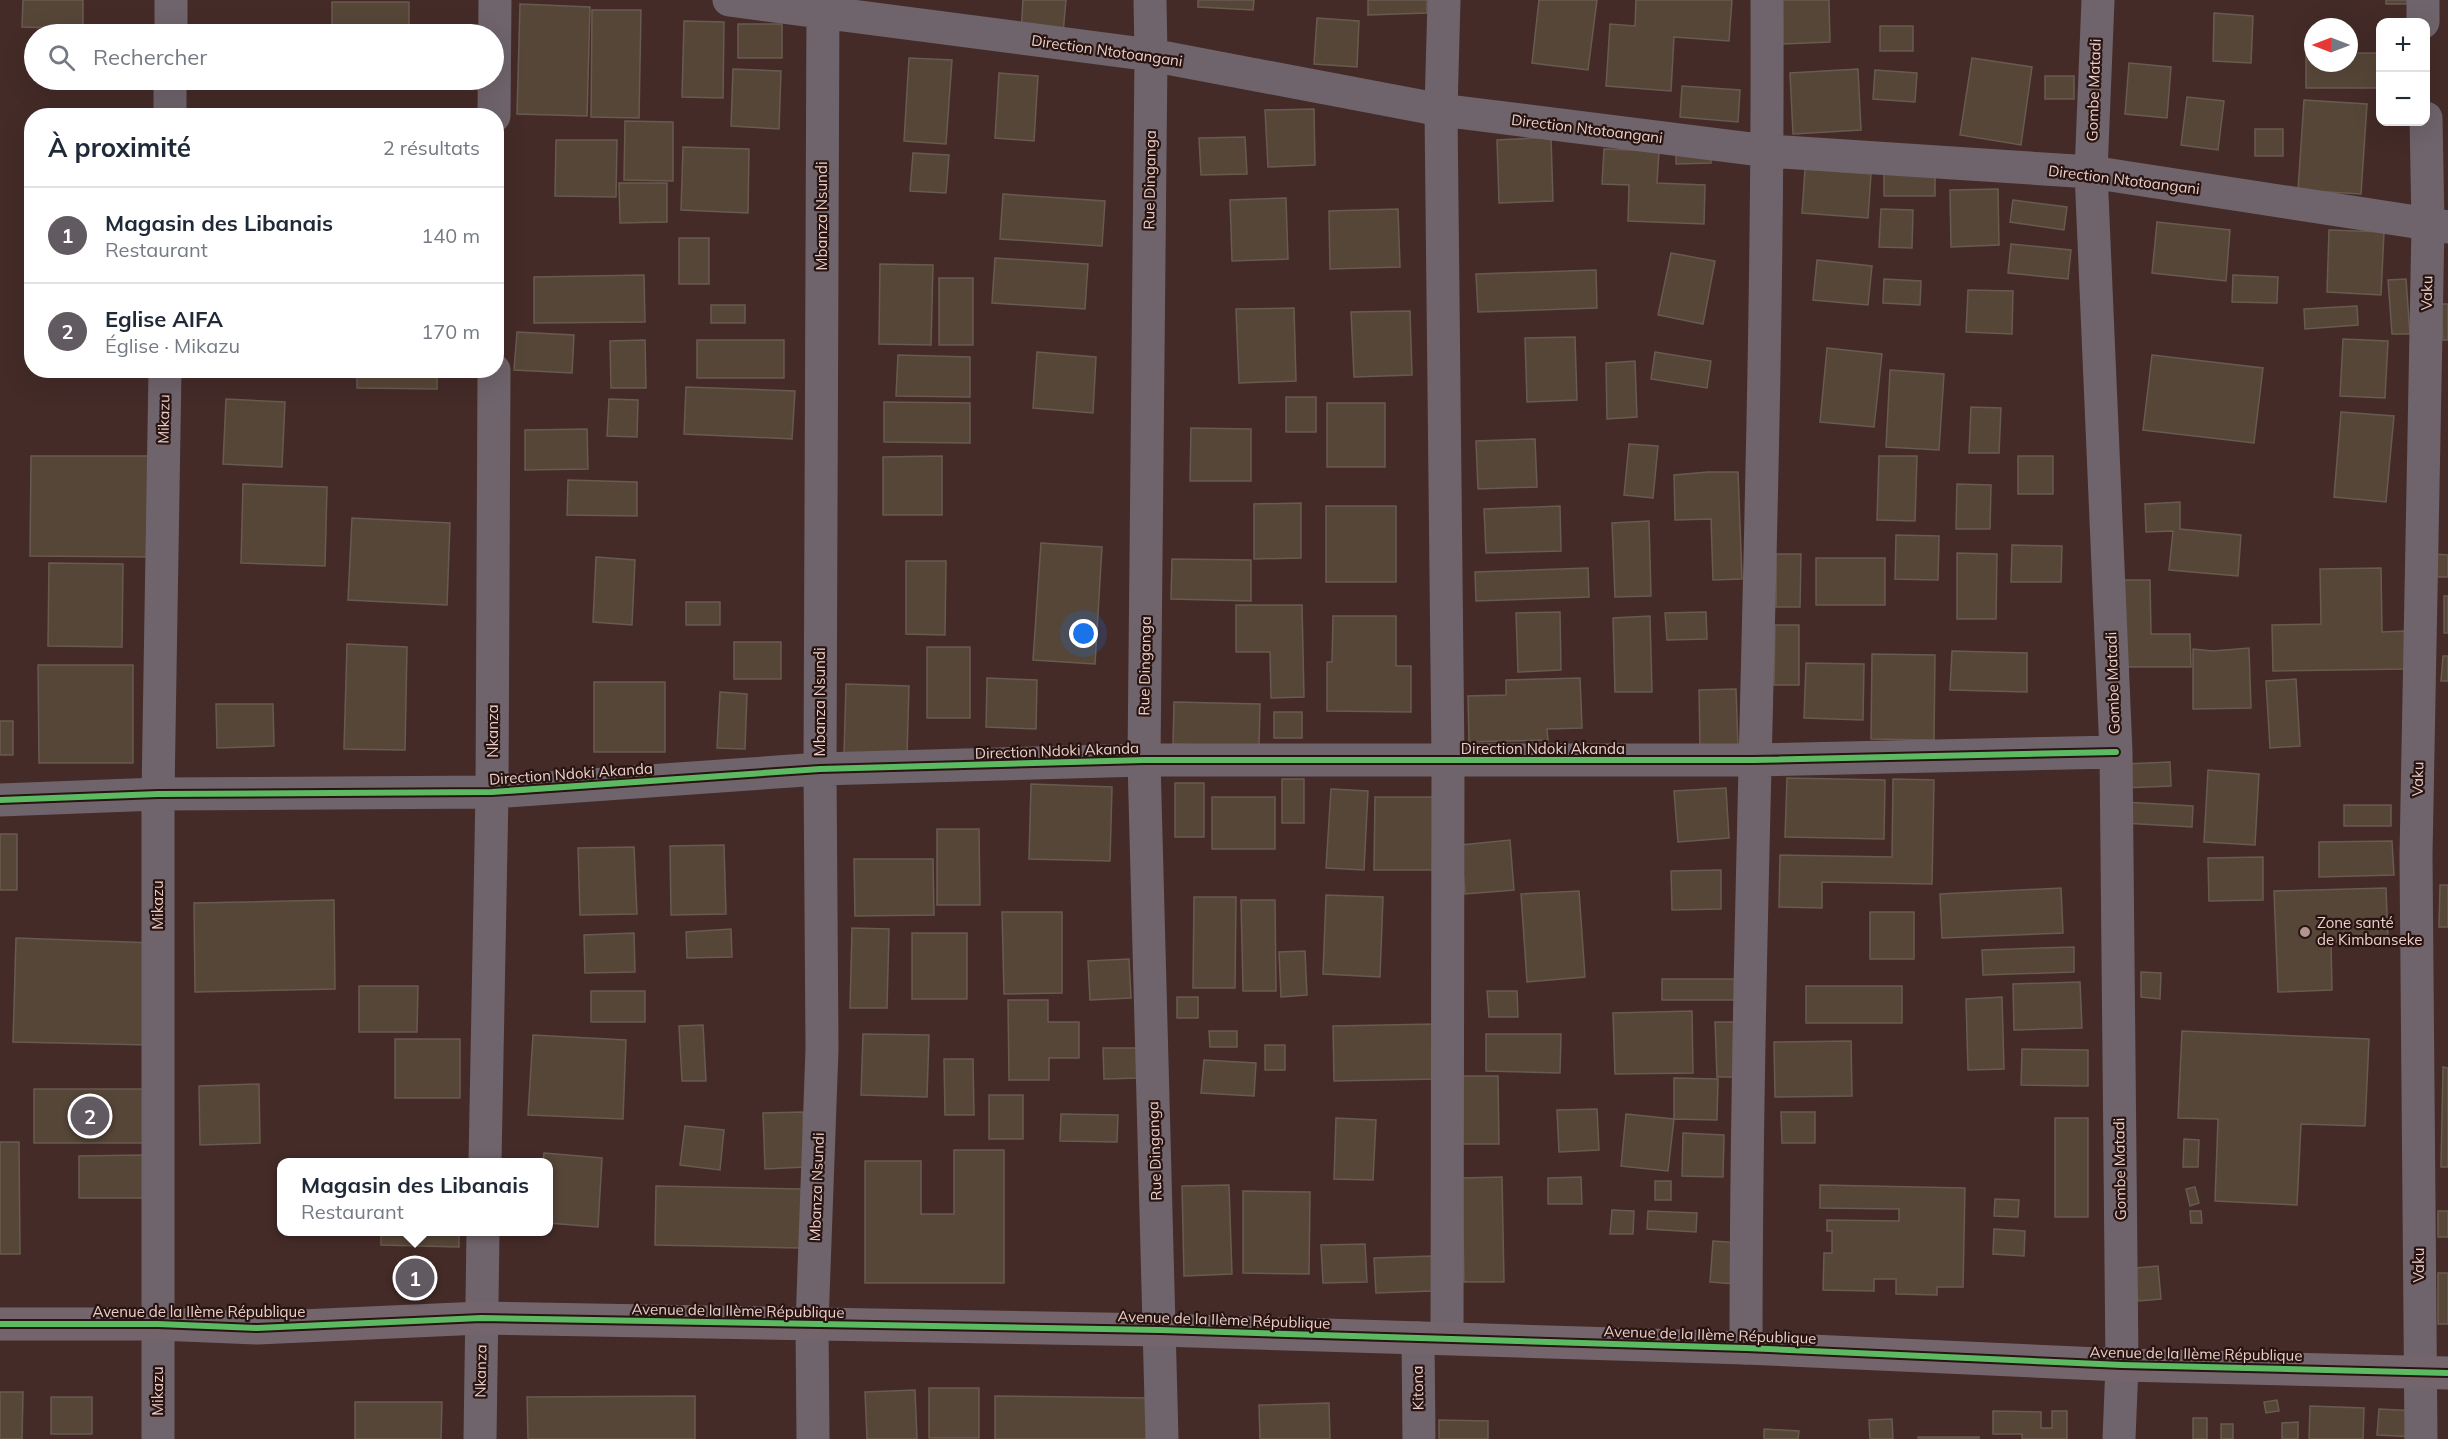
<!DOCTYPE html>
<html lang="fr">
<meta charset="utf-8">
<style>
:root{--surface:#fff;--page:#f2f2f3;--text:#1f2937;--muted:#747a83;--line:#e0e1e3;--accent:#615a60}
body{margin:0;font-family:Mulish,sans-serif;background:var(--page);color:var(--text)}
.controls{position:absolute;right:18px;top:18px;display:grid;overflow:hidden;border-radius:12px;box-shadow:0 6px 24px #0002}
.controls button{width:54px;height:54px;display:grid;place-items:center;padding:0;border:0;border-bottom:2px solid var(--line);background:var(--surface);color:var(--text);font:30px sans-serif}
.compass{position:absolute;left:2304px;top:18px;width:54px;height:54px;border-radius:50%;background:var(--surface);box-shadow:0 6px 24px #0002;rotate:270deg}
.you{position:absolute;left:1084px;top:634px;width:21px;height:21px;margin:-15px;border:4px solid #fff;border-radius:50%;background:#1a73e8;box-shadow:0 0 0 9px #1a73e833}
.badge{display:grid;place-items:center;width:39px;height:39px;border-radius:50%;background:var(--accent);color:#fff;font-size:20px;font-weight:700}
.pin{position:absolute;translate:-50% -50%;border:3px solid #fff;box-shadow:0 2px 6px #0006}
.popup{position:absolute;left:277px;top:1158px;width:276px;height:78px;box-sizing:border-box;display:grid;place-content:center;border-radius:12px;background:var(--surface);filter:drop-shadow(0 2px 4px #0005);font-size:20px;white-space:nowrap;color:var(--muted)}
.popup b{font-size:22px;color:var(--text)}
.popup::after{content:'';position:absolute;left:50%;top:100%;margin-left:-12px;border:12px solid transparent;border-top-color:var(--surface)}
.list{margin:0;padding:0;list-style:none}
h2{display:flex;justify-content:space-between;align-items:center;height:78px;margin:0;padding:0 24px;font-size:26px}
h2 small{font-size:20px;font-weight:400;color:var(--muted)}
.list li{display:grid;grid-template-columns:39px 1fr auto;gap:18px;align-items:center;box-sizing:border-box;height:96px;padding:0 24px;border-top:2px solid var(--line)}
.list b{display:block;font-size:22px;white-space:nowrap}
.list p{margin:0;font-size:20px;white-space:nowrap;color:var(--muted)}
.list em{font-size:20px;font-style:normal;color:var(--muted)}
.icon{flex:none;width:33px;height:33px;fill:none;stroke:currentColor;stroke-width:2;stroke-linecap:round;stroke-linejoin:round}
.map{position:relative;flex:none;width:2448px;height:1439px;overflow:hidden}
.search{position:absolute;background:var(--surface);box-shadow:0 6px 24px #0002;left:24px;top:24px;width:480px;height:66px;display:flex;align-items:center;gap:15px;box-sizing:border-box;padding:0 21px;border-radius:33px;color:var(--muted);font-size:22px}
.panel{position:absolute;background:var(--surface);box-shadow:0 6px 24px #0002;left:24px;top:108px;width:480px;height:270px;border-radius:24px}
.map>svg:first-child{display:block}
.building{fill:#564638;stroke:#695a4f;stroke-width:1.5}
.lines{fill:none;stroke-linecap:round;stroke-linejoin:round}
.street{stroke:#6f646b;stroke-width:33}
.secondary{stroke:#74656c;stroke-width:33}
.cycleway-casing{stroke:#281411;stroke-width:10}
.cycleway{stroke:#5cba63;stroke-width:6}
.poi-dot{fill:#b19591;stroke:#281411;stroke-width:2}
.labels{text-anchor:middle;stroke-width:4.5;stroke-linejoin:round;paint-order:stroke}
.street-label{font-size:15px;fill:#ebcec9;stroke:#281411}
.poi-label{font-size:15px;fill:#ebcec9;stroke:#281411;text-anchor:start}
</style>
<div class="map">
<svg width="2448" height="1439" viewBox="0 0 2448 1439">
<rect width="100%" height="100%" fill="#442b28"/>
<!-- building -->
<path class="building" d="M23,0H83V29L22,27Z
M1023,0H1066L1063,34L1021,32Z
M1198,0H1254L1253,10L1198,7Z
M1368,0H1427V13L1368,15Z
M1539,0H1597L1588,70L1532,63Z
M1636,0H1732L1729,41L1674,37L1671,91L1606,86L1610,24L1635,26Z
M1781,0H1829L1830,42L1782,44Z
M2386,0H2415V4H2386Z
M332,2H409V34H332Z
M520,4L590,7L587,116L517,114Z
M592,10H641L639,118L591,117Z
M2214,13L2253,16L2251,63L2213,61Z
M1317,18L1359,21L1357,67L1314,64Z
M684,21L724,22L723,98L682,97Z
M738,24H782V58H738Z
M283,26V34H209V28Z
M1880,26H1913V51H1880Z
M2306,53H2313V63H2349V53H2380V88H2306Z
M909,58L952,60L946,144L904,141Z
M1972,58L2032,67L2021,145L1960,135Z
M2129,63L2171,67L2167,118L2125,114Z
M733,69L781,71L779,129L731,126Z
M1858,69L1861,130L1793,134L1790,73Z
M1875,70L1917,73L1915,102L1873,99Z
M999,73L1038,76L1034,141L995,138Z
M2045,76H2074V99H2045Z
M85,80H145V86L86,87Z
M210,80H284V82L210,83Z
M1682,86L1740,90L1738,122L1680,117Z
M2187,97L2224,101L2218,150L2181,145Z
M2304,100L2367,104L2361,194L2298,190Z
M1314,109L1315,165L1268,167L1265,110Z
M625,121L673,122V181L624,180Z
M2255,129H2283V156H2255Z
M1245,137L1247,174L1201,175L1199,138Z
M1551,137L1553,201L1499,203L1497,140Z
M556,140H617L616,197L555,196Z
M1711,144V163L1676,164V145Z
M683,147L749,149L748,213L681,210Z
M1604,149L1659,151L1657,183L1705,185L1704,224L1628,221L1629,185L1602,184Z
M913,153L949,155L946,193L910,191Z
M1805,169L1871,174L1868,218L1802,213Z
M1884,173H1935V196H1884Z
M619,183H667V222L620,223Z
M1998,189L1999,245L1951,247L1950,190Z
M1003,194L1105,201L1102,246L1000,239Z
M1286,198L1288,259L1232,261L1230,200Z
M2013,200L2067,207L2064,230L2010,222Z
M1398,209L1400,267L1330,269L1329,211Z
M1881,209L1913,210L1912,248L1879,247Z
M2157,222L2230,230L2226,281L2152,273Z
M2329,230L2384,232L2381,295L2327,292Z
M679,238H709V284H679Z
M2011,244L2071,250L2068,279L2008,273Z
M1671,253L1715,261L1703,324L1658,315Z
M995,258L1088,264L1085,309L992,303Z
M1817,260L1872,266L1868,305L1813,300Z
M880,264L933,265L931,345L879,344Z
M1596,270L1597,308L1478,312L1476,274Z
M644,275L645,322L534,323V277Z
M2233,275L2278,277L2277,303L2232,302Z
M939,278H973V345H939Z
M1884,279L1921,281L1920,305L1883,303Z
M2406,279L2410,334H2392L2388,280Z
M1968,290L2013,291L2012,334L1966,332Z
M2441,304H2448V340H2443Z
M711,305H745V323H711Z
M2357,306L2358,325L2305,329L2304,309Z
M1294,308L1296,381L1239,383L1236,309Z
M1410,311L1412,375L1354,377L1351,312Z
M517,332L574,335L572,373L514,370Z
M1575,337L1577,400L1527,402L1525,338Z
M2343,339L2388,341L2385,398L2340,396Z
M645,340L646,388H611L610,341Z
M697,340H784V378H697Z
M1827,348L1882,354L1874,427L1820,422Z
M1037,352L1096,357L1093,413L1033,408Z
M1655,352L1711,361L1707,388L1651,379Z
M898,355L970,357V397L896,396Z
M2152,355L2263,368L2254,443L2143,430Z
M1635,361L1637,417L1607,419L1606,363Z
M357,370H437V389L357,388Z
M1890,370L1944,374L1939,450L1886,447Z
M686,387L795,391L792,439L684,434Z
M1286,397H1316V432H1286Z
M226,399L285,402L282,467L223,464Z
M609,399L638,400L637,437L607,436Z
M884,402L970,403V443L884,442Z
M1327,403H1385V467H1327Z
M1971,407L2001,408L1999,453H1969Z
M2341,412L2394,416L2386,502L2334,497Z
M1191,428L1251,429V481H1190Z
M587,429L588,469L525,470V430Z
M1535,439L1537,487L1478,489L1476,441Z
M1629,444L1658,446L1653,498L1624,495Z
M31,456H153V557L30,556Z
M942,456V515H883V457Z
M1879,456H1917L1915,521L1877,520Z
M2018,456H2053V494H2018Z
M1708,472H1738L1742,579L1713,580L1711,519L1675,520L1674,475Z
M568,480L637,482V516L567,515Z
M243,484L327,487L325,566L241,563Z
M1957,484L1991,485L1990,529H1956Z
M2180,502V529L2241,535L2238,576L2169,570L2173,531L2146,532L2145,504Z
M1301,503V558L1254,559V504Z
M1326,506H1396V582H1326Z
M1560,506L1561,551L1486,553L1484,509Z
M352,518L450,523L447,605L348,600Z
M1649,521L1651,596L1615,597L1612,523Z
M1896,535L1939,536L1938,580L1895,579Z
M1041,543L1102,547L1095,664L1033,660Z
M2012,545L2062,546L2061,582H2011Z
M1957,553L1997,554L1996,619H1957Z
M1776,554H1801L1800,607H1776Z
M2434,554L2448,555V577H2433Z
M596,557L635,560L632,625L593,622Z
M1816,558H1885V605H1816Z
M1172,559L1251,560V601L1171,599Z
M906,561H946L945,635L906,634Z
M49,563L123,564L122,647L48,646Z
M1588,568L1589,597L1476,601L1475,572Z
M2381,568L2382,632L2405,631V669L2273,671L2272,625L2321,624L2320,569Z
M2120,580H2150L2151,634H2190L2191,667H2121Z
M2444,596H2448V633H2444Z
M686,602H720V625H686Z
M1236,605H1302L1304,697L1271,698L1270,652H1236Z
M1560,612L1561,670L1518,672L1516,613Z
M1706,612L1707,639L1667,640L1665,613Z
M1333,616H1396V666H1411V712L1327,711V662H1332Z
M1650,616L1652,692H1615L1613,618Z
M1775,625H1799V685H1774Z
M734,642H781V679H734Z
M347,644L407,647L405,750L344,749Z
M927,647H970V718H927Z
M2249,648L2251,708L2193,709V649L2213,651Z
M1952,651L2027,653V692L1950,690Z
M1872,654L1935,655L1934,740L1871,739Z
M2443,656H2448V681H2441Z
M1806,663L1864,664L1863,720L1804,718Z
M38,665H133V763H39Z
M987,678L1037,680L1036,729L986,727Z
M1580,678L1582,728L1547,729L1548,740L1469,742L1468,696L1506,695V680Z
M2296,679L2300,746L2270,748L2266,681Z
M594,682H665V752H594Z
M846,684L909,686L907,756L844,754Z
M1736,689L1738,746L1700,747L1699,690Z
M720,692L747,694L745,749L717,748Z
M1174,702L1260,704L1259,747L1173,744Z
M216,704H273L274,746L217,748Z
M1274,712H1302V738H1274Z
M0,721H13V755H0Z
M2170,762L2171,786L2124,788L2123,764Z
M2208,770L2259,774L2255,845L2204,842Z
M1787,778L1885,780L1884,839L1785,837Z
M1282,779H1304V823H1282Z
M1893,779L1934,780L1932,884L1822,882V908L1779,907L1780,855L1892,857Z
M1175,783H1204V837H1175Z
M1031,784L1112,787L1110,861L1029,859Z
M1726,788L1729,838L1678,842L1674,791Z
M1331,789L1368,791L1364,870L1326,868Z
M1212,797H1275V849H1212Z
M1375,797H1435L1433,870H1374Z
M2124,802L2193,806L2192,827L2123,823Z
M2344,805H2391V826H2344Z
M937,829H979L980,905H937Z
M0,834H17V890H0Z
M1510,840L1514,890L1465,894L1461,845Z
M2392,841L2394,875L2319,877V842Z
M724,845L726,914L671,915L670,846Z
M634,847L637,914L580,915L578,848Z
M2263,857V900L2209,901L2208,858Z
M854,859H933L934,915L855,916Z
M1721,870V909L1672,910L1671,871Z
M2440,885H2448V927H2439Z
M2061,888L2063,933L1942,938L1940,894Z
M2386,888L2388,940L2331,942L2332,990L2278,992L2274,891Z
M1579,891L1585,977L1527,982L1521,894Z
M1326,895L1383,897L1380,977L1323,974Z
M1194,897H1236L1235,988H1193Z
M334,900L335,989L195,992L194,903Z
M1241,900H1275L1276,991H1243Z
M1002,912H1062V993L1004,994Z
M1870,912H1914V959H1870Z
M852,928L889,929L887,1008H850Z
M731,929L732,957L687,958L686,932Z
M634,933L635,972L585,973L584,935Z
M912,933H967V999H912Z
M16,938L155,943L151,1045L13,1042Z
M2074,947V972L1983,975L1982,950Z
M1305,951L1307,995L1281,997L1279,952Z
M1129,959L1131,998L1090,1000L1088,961Z
M2141,972L2161,973L2160,999L2141,997Z
M1662,979H1736V1000H1662Z
M2080,982L2082,1028L2014,1030L2013,984Z
M359,986H418L417,1032H359Z
M1806,986H1902V1023H1806Z
M591,991H645V1022H591Z
M1487,991H1517L1518,1017H1489Z
M1177,997H1198V1018H1177Z
M2002,997L2004,1069L1968,1070L1966,999Z
M1008,1000H1048V1022H1079V1058H1049V1080H1009Z
M1692,1011L1693,1073L1615,1074L1613,1013Z
M1715,1022H1740L1741,1077H1717Z
M1435,1024L1437,1079L1334,1081L1333,1026Z
M703,1025L706,1081H682L679,1026Z
M1209,1031H1237V1047H1210Z
M2182,1031L2369,1039L2365,1126L2301,1124L2297,1205L2215,1201L2218,1119L2178,1118Z
M863,1034L929,1035L927,1097L861,1095Z
M1486,1034H1561L1560,1073L1486,1071Z
M533,1035L626,1040L623,1119L528,1115Z
M395,1039H460V1098H395Z
M1851,1041L1852,1096L1775,1097L1774,1042Z
M1265,1045H1285V1070H1265Z
M1103,1048H1140V1078L1104,1079Z
M2022,1049L2088,1050V1086L2021,1085Z
M944,1059H973L974,1115H945Z
M1204,1060L1256,1063L1254,1096L1201,1093Z
M2443,1067L2448,1068V1167H2441Z
M1462,1076H1498L1499,1144H1462Z
M1674,1078L1718,1079L1717,1120L1674,1119Z
M259,1084L260,1143L200,1145L199,1086Z
M34,1089H147V1143H34Z
M989,1095H1023V1139H989Z
M1597,1109L1599,1150L1559,1152L1557,1110Z
M803,1112L805,1167L765,1169L763,1113Z
M1781,1112H1815V1143H1782Z
M1061,1114L1118,1115L1117,1142L1060,1141Z
M1626,1114L1674,1119L1668,1171L1621,1166Z
M1336,1118L1376,1120L1373,1180L1334,1179Z
M2055,1118H2088V1217H2055Z
M685,1126L724,1130L720,1170L680,1165Z
M1683,1133L1724,1135L1723,1177L1682,1176Z
M2184,1139L2199,1140L2198,1167H2183Z
M0,1142H19L20,1254H0Z
M954,1150H1004V1283H865V1161H921V1214H954Z
M544,1153L602,1158L598,1227L548,1223V1162H543Z
M143,1155L144,1198H79V1156Z
M381,1160H459V1162H381Z
M1502,1177L1504,1282H1464L1462,1178Z
M1581,1177L1582,1204H1548V1178Z
M1655,1181H1671V1200H1655Z
M1229,1185L1232,1274L1184,1276L1182,1186Z
M1820,1185L1965,1188L1963,1287H1937V1295L1896,1294V1279H1874V1291L1823,1290L1824,1253H1832V1231H1827V1220L1899,1221V1209L1820,1208Z
M656,1186L802,1189L801,1248L655,1245Z
M2195,1187L2199,1203L2190,1206L2186,1189Z
M1243,1191L1310,1192L1309,1274L1243,1273Z
M1995,1199L2019,1200L2018,1217L1994,1216Z
M1612,1210L1634,1211L1633,1234H1610Z
M1648,1211L1697,1213L1696,1232L1647,1229Z
M2190,1211H2201L2202,1223H2191Z
M2438,1211H2448V1237H2438Z
M1994,1229L2025,1231L2024,1256L1993,1254Z
M381,1232H459V1247L381,1245Z
M1713,1241L1740,1243L1737,1284L1710,1282Z
M1365,1244L1367,1282L1323,1283L1321,1245Z
M1432,1256V1291L1376,1293L1374,1258Z
M2158,1266L2161,1299L2138,1301L2135,1268Z
M2438,1273H2448V1324H2438Z
M929,1388H979V1438H929Z
M915,1390L917,1439H867L865,1392Z
M0,1392H23L22,1439H0Z
M695,1396V1439H528L527,1397Z
M995,1396L1150,1398L1149,1439H995Z
M51,1397H92V1434H51Z
M2277,1400L2279,1411L2266,1413L2264,1402Z
M355,1402H442L441,1439H355Z
M1329,1403L1330,1439H1260L1259,1405Z
M2310,1406L2364,1408L2363,1439H2309Z
M2379,1409L2417,1411L2416,1437L2377,1435Z
M1993,1411L2041,1412V1428H2052V1411H2067V1439H2022V1434H1993Z
M2193,1418H2207V1439H2193Z
M1892,1419L1893,1439H1870L1869,1420Z
M1439,1420L1488,1421V1439H1439Z
M2298,1422V1439H2282V1423Z
M2221,1424H2233V1439H2221Z
M1764,1429L1799,1431L1798,1439H1764Z
M1918,1437H1979V1439H1918Z"/>
<g class="lines">
<!-- street -->
<path class="street" d="M729,0L1151,55L1441,110L1768,151L2091,172L2448,227
M1150,0L1151,55L1144,760L1162,1439
M1444,0L1441,110L1448,761L1447,1338
M2098,0L2091,172L2116,752L2122,1365L2119,1439
M2423,0V22
M171,34V0
M170,116V80
M494,116L495,0
M0,800L158,794L492,792L820,769L1144,760H1753L2116,752
M485,1162L492,792L494,370
M1418,1338L1419,1439
M1746,1348C1746,899 1769,449 1767,0
M158,1439V794L165,370
M480,1439L483,1232
M813,1439L812,1324L822,1049L820,769L823,0
M2421,1439L2416,855L2428,225L2426,118"/>
<!-- secondary -->
<path class="secondary" d="M0,1324H158L257,1328L481,1318L1160,1330L1746,1348L2122,1365L2448,1373"/>
<defs>
<path id="cycleway" d="M0,800L158,794L492,792L820,769L1144,760H1753L2116,752
M0,1324H158L257,1328L481,1318L1160,1330L1746,1348L2122,1365L2448,1373"/>
</defs>
<!-- cycleway casing -->
<use href="#cycleway" class="cycleway-casing"/>
<!-- cycleway -->
<use href="#cycleway" class="cycleway"/>
</g>
<!-- markers -->
<circle class="poi-dot" cx="2305" cy="932" r="6"/>
<g class="labels">
<!-- street labels -->
<g class="street-label">
<text transform="translate(1107 51) rotate(8)" y="5">Direction Ntotoangani</text>
<text transform="translate(2094 90) rotate(-88)" y="5">Gombe Matadi</text>
<text transform="translate(1587 129) rotate(7)" y="5">Direction Ntotoangani</text>
<text transform="translate(1150 180) rotate(-89)" y="5">Rue Dinganga</text>
<text transform="translate(2124 180) rotate(7)" y="5">Direction Ntotoangani</text>
<text transform="translate(822 216) rotate(-90)" y="5">Mbanza Nsundi</text>
<text transform="translate(2427 293) rotate(-89)" y="5">Vaku</text>
<text transform="translate(164 419) rotate(-89)" y="5">Mikazu</text>
<text transform="translate(1145 666) rotate(-89)" y="5">Rue Dinganga</text>
<text transform="translate(2113 683) rotate(-92)" y="5">Gombe Matadi</text>
<text transform="translate(820 702) rotate(-90)" y="5">Mbanza Nsundi</text>
<text transform="translate(493 731) rotate(-90)" y="5">Nkanza</text>
<text x="1543" y="754">Direction Ndoki Akanda</text>
<text transform="translate(1057 751) rotate(-2)" y="5">Direction Ndoki Akanda</text>
<text transform="translate(571 774) rotate(-4)" y="5">Direction Ndoki Akanda</text>
<text transform="translate(2418 779) rotate(-89)" y="5">Vaku</text>
<text transform="translate(158 905) rotate(-90)" y="5">Mikazu</text>
<text transform="translate(1155 1151) rotate(-92)" y="5">Rue Dinganga</text>
<text transform="translate(2120 1169) rotate(-91)" y="5">Gombe Matadi</text>
<text transform="translate(817 1187) rotate(-88)" y="5">Mbanza Nsundi</text>
<text transform="translate(2419 1265) rotate(-90)" y="5">Vaku</text>
<text transform="translate(738 1311) rotate(1)" y="5">Avenue de la IIème République</text>
<text x="199" y="1317">Avenue de la IIème République</text>
<text transform="translate(1224 1320) rotate(2)" y="5">Avenue de la IIème République</text>
<text transform="translate(1710 1335) rotate(2)" y="5">Avenue de la IIème République</text>
<text transform="translate(2196 1354) rotate(1)" y="5">Avenue de la IIème République</text>
<text transform="translate(481 1371) rotate(-89)" y="5">Nkanza</text>
<text transform="translate(1418 1388) rotate(-91)" y="5">Kitona</text>
<text transform="translate(158 1391) rotate(-90)" y="5">Mikazu</text>
</g>
<!-- poi labels -->
<g class="poi-label">
<text x="2317" y="928">Zone santé<tspan x="2317" dy="17">de Kimbanseke</tspan></text>
</g>
</g>
</svg>
<div class="controls">
<button>+</button>
<button>−</button>
</div>
<svg class="compass" viewBox="-18 -18 36 36"><path d="M0-13l5 13h-10z" fill="#e53935"/><path d="M0 13l5-13h-10z" fill="#747a83"/></svg>
<div class="you"></div>
<div class="pin badge" style="left:415px;top:1278px">1</div>
<div class="popup"><b>Magasin des Libanais</b>Restaurant</div>
<div class="pin badge" style="left:90px;top:1116px">2</div>
<div class="search"><svg class="icon" aria-label="search" viewBox="0 0 24 24"><circle cx="10" cy="10" r="6"/><path d="M15 15l6 6"/></svg>Rechercher</div>
<section class="panel">
<h2>À proximité<small>2 résultats</small></h2>
<ul class="list">
<li><span class="badge">1</span><div><b>Magasin des Libanais</b><p>Restaurant</p></div><em>140 m</em></li>
<li><span class="badge">2</span><div><b>Eglise AIFA</b><p>Église · Mikazu</p></div><em>170 m</em></li>
</ul>
</section>
</div>
